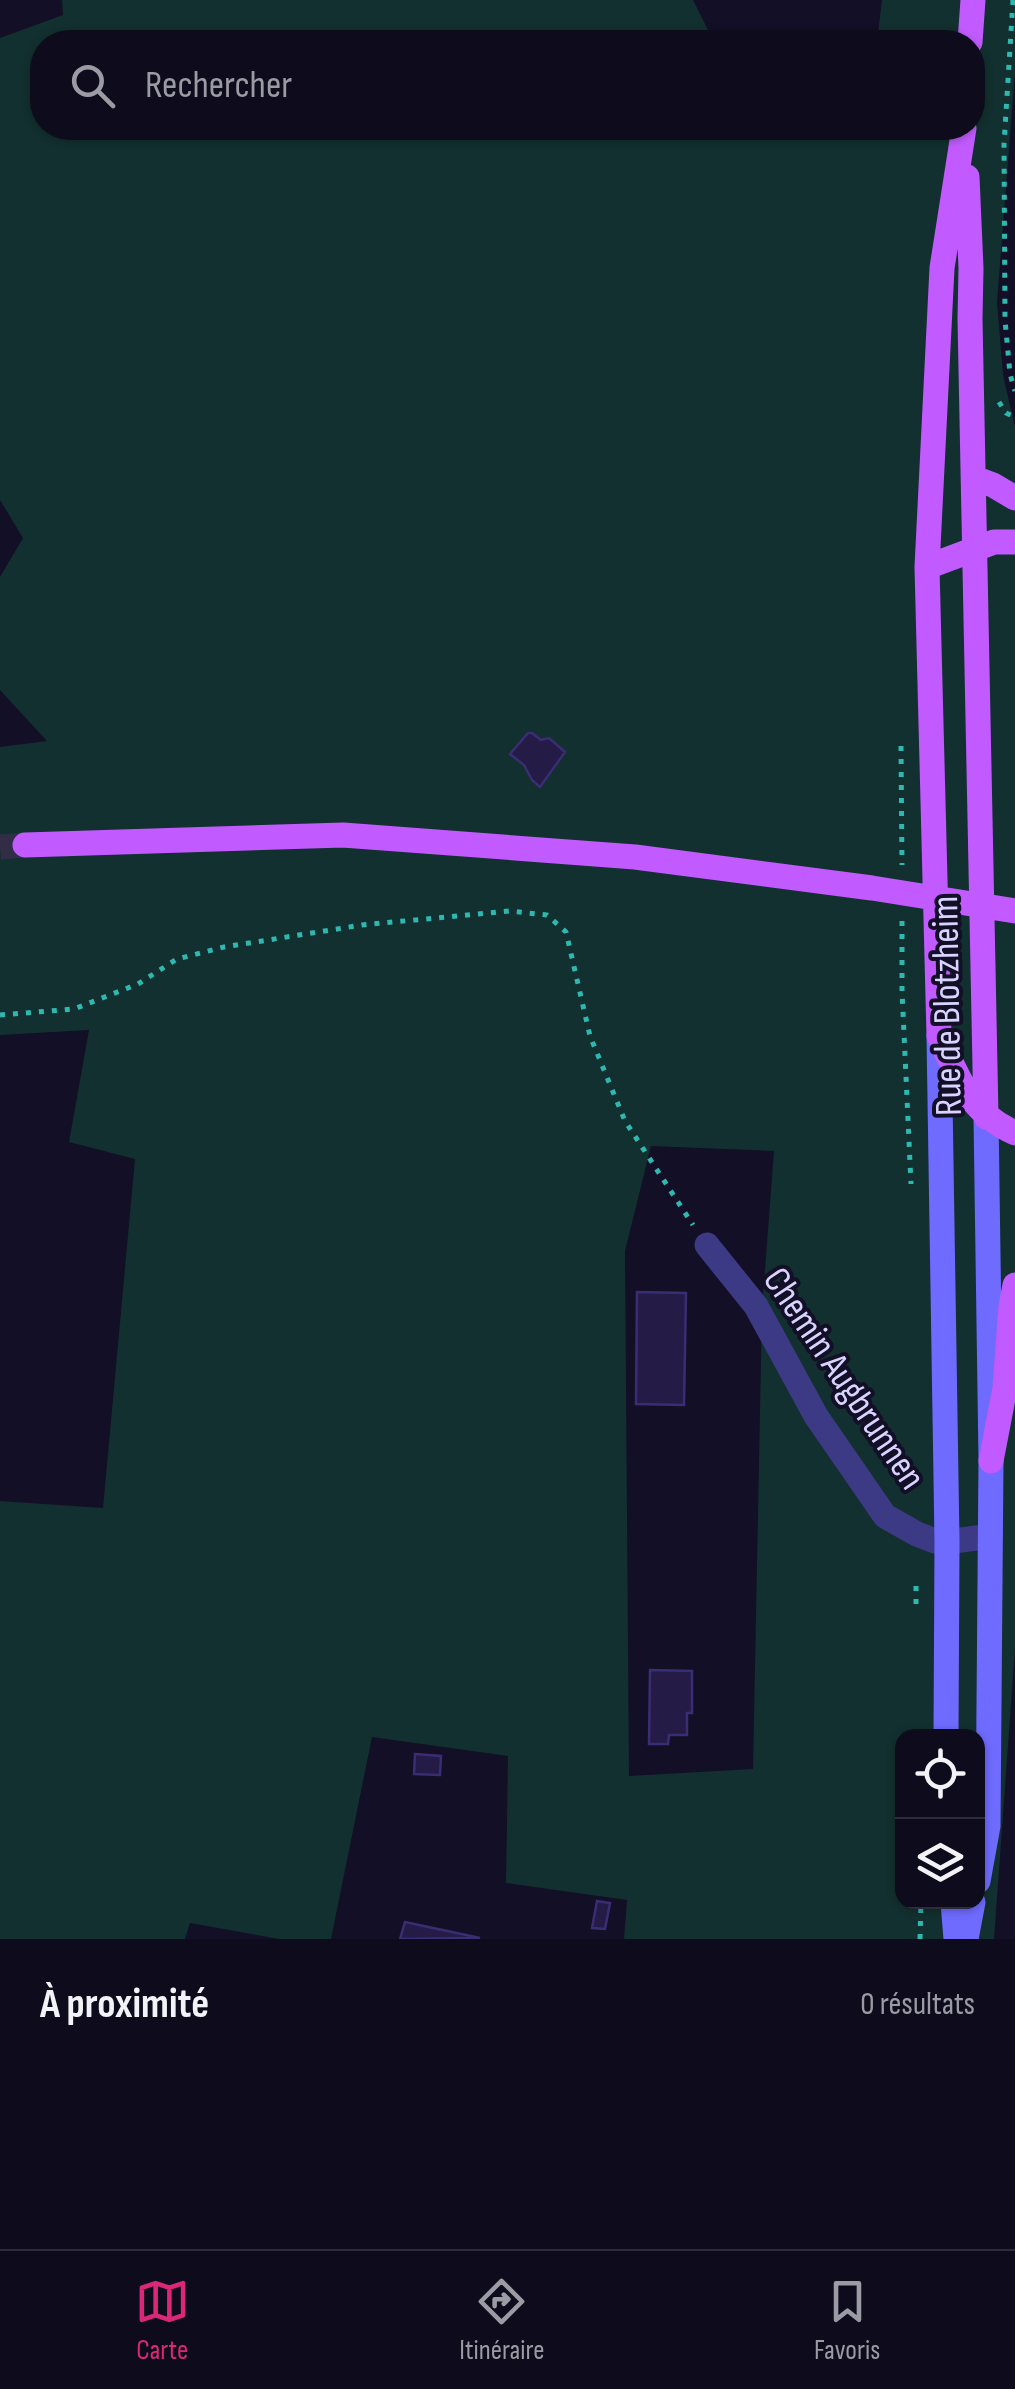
<!DOCTYPE html>
<html lang="fr">
<meta charset="utf-8">
<style>
:root{--surface:#0e0b1c;--page:#1c1929;--text:#f1f3f6;--muted:#9b9ba3;--line:#2e2b3b;--accent:#db2777}
body{margin:0;font-family:"Sofia Sans Condensed",sans-serif;background:var(--page);color:var(--text)}
.controls{position:absolute;right:30px;bottom:30px;display:grid;overflow:hidden;border-radius:20px;box-shadow:0 2px 8px #0004}
.controls button{width:90px;height:90px;display:grid;place-items:center;padding:0;border:0;border-bottom:2px solid var(--line);background:var(--surface);color:var(--text);font:50px sans-serif}
.list{margin:0;padding:0;list-style:none}
h2{display:flex;justify-content:space-between;align-items:center;height:130px;margin:0;padding:0 40px;font-size:42px}
h2 small{font-size:32px;font-weight:400;color:var(--muted)}
.icon{flex:none;width:55px;height:55px;fill:none;stroke:currentColor;stroke-width:2;stroke-linecap:round;stroke-linejoin:round}
.map{position:relative;flex:none;width:1015px;height:1939px;overflow:hidden}
.search{position:absolute;background:var(--surface);box-shadow:0 2px 8px #0004;left:30px;right:30px;top:30px;height:110px;display:flex;align-items:center;gap:25px;box-sizing:border-box;padding:0 35px;border-radius:40px;color:var(--muted);font-size:38px}
.sheet{height:310px;background:var(--surface)}
nav{display:flex;justify-content:space-around;align-items:center;box-sizing:border-box;height:140px;border-top:2px solid var(--line);background:var(--surface);font-size:28px;color:var(--muted)}
nav a{display:grid;justify-items:center;gap:5px}
nav .on{color:var(--accent)}
.map>svg:first-child{display:block}
.green{fill:#12302f;fill-rule:evenodd}
.building{fill:#241b47;stroke:#3b2d73;stroke-width:2.5}
.lines{fill:none;stroke-linecap:round;stroke-linejoin:round}
.primary-tunnel{stroke:#312d47;stroke-width:25;stroke-dasharray:25 12;stroke-linecap:butt}
.path{stroke:#2fb8b0;stroke-width:5;stroke-dasharray:5 8;stroke-linecap:butt}
.street{stroke:#3d3a85;stroke-width:25}
.secondary{stroke:#6f6bff;stroke-width:25}
.primary{stroke:#c25bff;stroke-width:25}
.labels{text-anchor:middle;stroke-width:8;stroke-linejoin:round;paint-order:stroke}
.street-label{font-size:38px;fill:#d9d4ff;stroke:#130f26}
</style>
<div class="map">
<svg width="1015" height="1939" viewBox="0 0 1015 1939">
<rect width="100%" height="100%" fill="#130f26"/>
<!-- green -->
<path class="green" d="M62,0H693L714,42H42V128H972V42H877L882,0H1015V73L997,302L1003,375L1015,427V1649L994,1939H624L627,1900L506,1883L508,1756L372,1737L331,1939H279L190,1923L185,1939H0V1501L103,1508L135,1159L69,1142L89,1030L0,1035V747L47,741L0,690V577L23,538L0,500V38L63,15ZM651,1146L774,1151L762,1309L753,1769L629,1776L625,1251ZM902,1736H978V1902H902Z"/>
<!-- building -->
<path class="building" d="M528,733H532L541,740L549,738L565,752L540,787L532,780L524,765L510,754Z
M637,1292L686,1293L684,1405L636,1404Z
M650,1670L692,1671V1713H687V1735H669L668,1744H649Z
M415,1754L441,1756L440,1775L414,1774Z
M597,1901L610,1903L605,1929L592,1928Z
M405,1922L480,1938L400,1939Z"/>
<g class="lines">
<!-- primary-tunnel -->
<path class="primary-tunnel" d="M0,847L25,845"/>
<!-- path -->
<path class="path" d="M1013,0L1004,144L1005,320L1010,374L1015,391
M999,402L1006,413L1015,417
M901,746L902,865
M902,921V991L911,1184
M0,1015L74,1009L138,984L177,959L224,947L362,925L509,911L547,915L566,932L590,1036L625,1121L693,1225
M916,1604V1580
M920,1939L921,1902"/>
<!-- street -->
<path class="street" d="M707,1245L756,1306L816,1416L885,1516L917,1534L935,1541L947,1542L990,1536"/>
<!-- secondary -->
<path class="secondary" d="M939,1036L947,1542L946,1736
M978,1881L988,1826L991,1461L986,1117
M953,1902L956,1939
M966,1939L973,1902"/>
<!-- primary -->
<path class="primary" d="M970,42L973,0
M964,128L942,268L927,567L939,1036C959,1079 969,1112 1015,1133
M967,177L971,268L970,319L986,1117
M974,478L993,485L1015,498
M927,567L994,542H1015
M25,845L343,835L635,857L872,888L1015,911
M991,1461L1005,1388L1011,1306L1015,1285"/>
</g>
<g class="labels">
<!-- street labels -->
<g class="street-label">
<text transform="translate(946 1006) rotate(-91)" y="13">Rue de Blotzheim</text>
<text transform="translate(845 1378) rotate(56)" y="13">Chemin Augbrunnen</text>
</g>
</g>
</svg>
<div class="controls">
<button><svg class="icon" aria-label="locate" viewBox="0 0 24 24"><circle cx="12" cy="12" r="6"/><path d="M12 2v4M12 18v4M2 12h4M18 12h4"/></svg></button>
<button><svg class="icon" aria-label="layers" viewBox="0 0 24 24"><path d="M12 4l9 5-9 5-9-5zM3 14l9 5 9-5"/></svg></button>
</div>
<div class="search"><svg class="icon" aria-label="search" viewBox="0 0 24 24"><circle cx="10" cy="10" r="6"/><path d="M15 15l6 6"/></svg>Rechercher</div>
</div>
<section class="sheet">
<h2>À proximité<small>0 résultats</small></h2>
<ul class="list">
</ul>
</section>
<nav>
<a class="on"><svg class="icon" aria-label="map" viewBox="0 0 24 24"><path d="M3 6l6-2 6 2 6-2v14l-6 2-6-2-6 2zM9 4v14M15 6v14"/></svg>Carte</a>
<a><svg class="icon" aria-label="directions" viewBox="0 0 24 24"><path d="M12 3l9 9-9 9-9-9zM9 14v-3h6M13 9l2 2-2 2"/></svg>Itinéraire</a>
<a><svg class="icon" aria-label="saved" viewBox="0 0 24 24"><path d="M7 4h10v16l-5-4-5 4z"/></svg>Favoris</a>
</nav>
